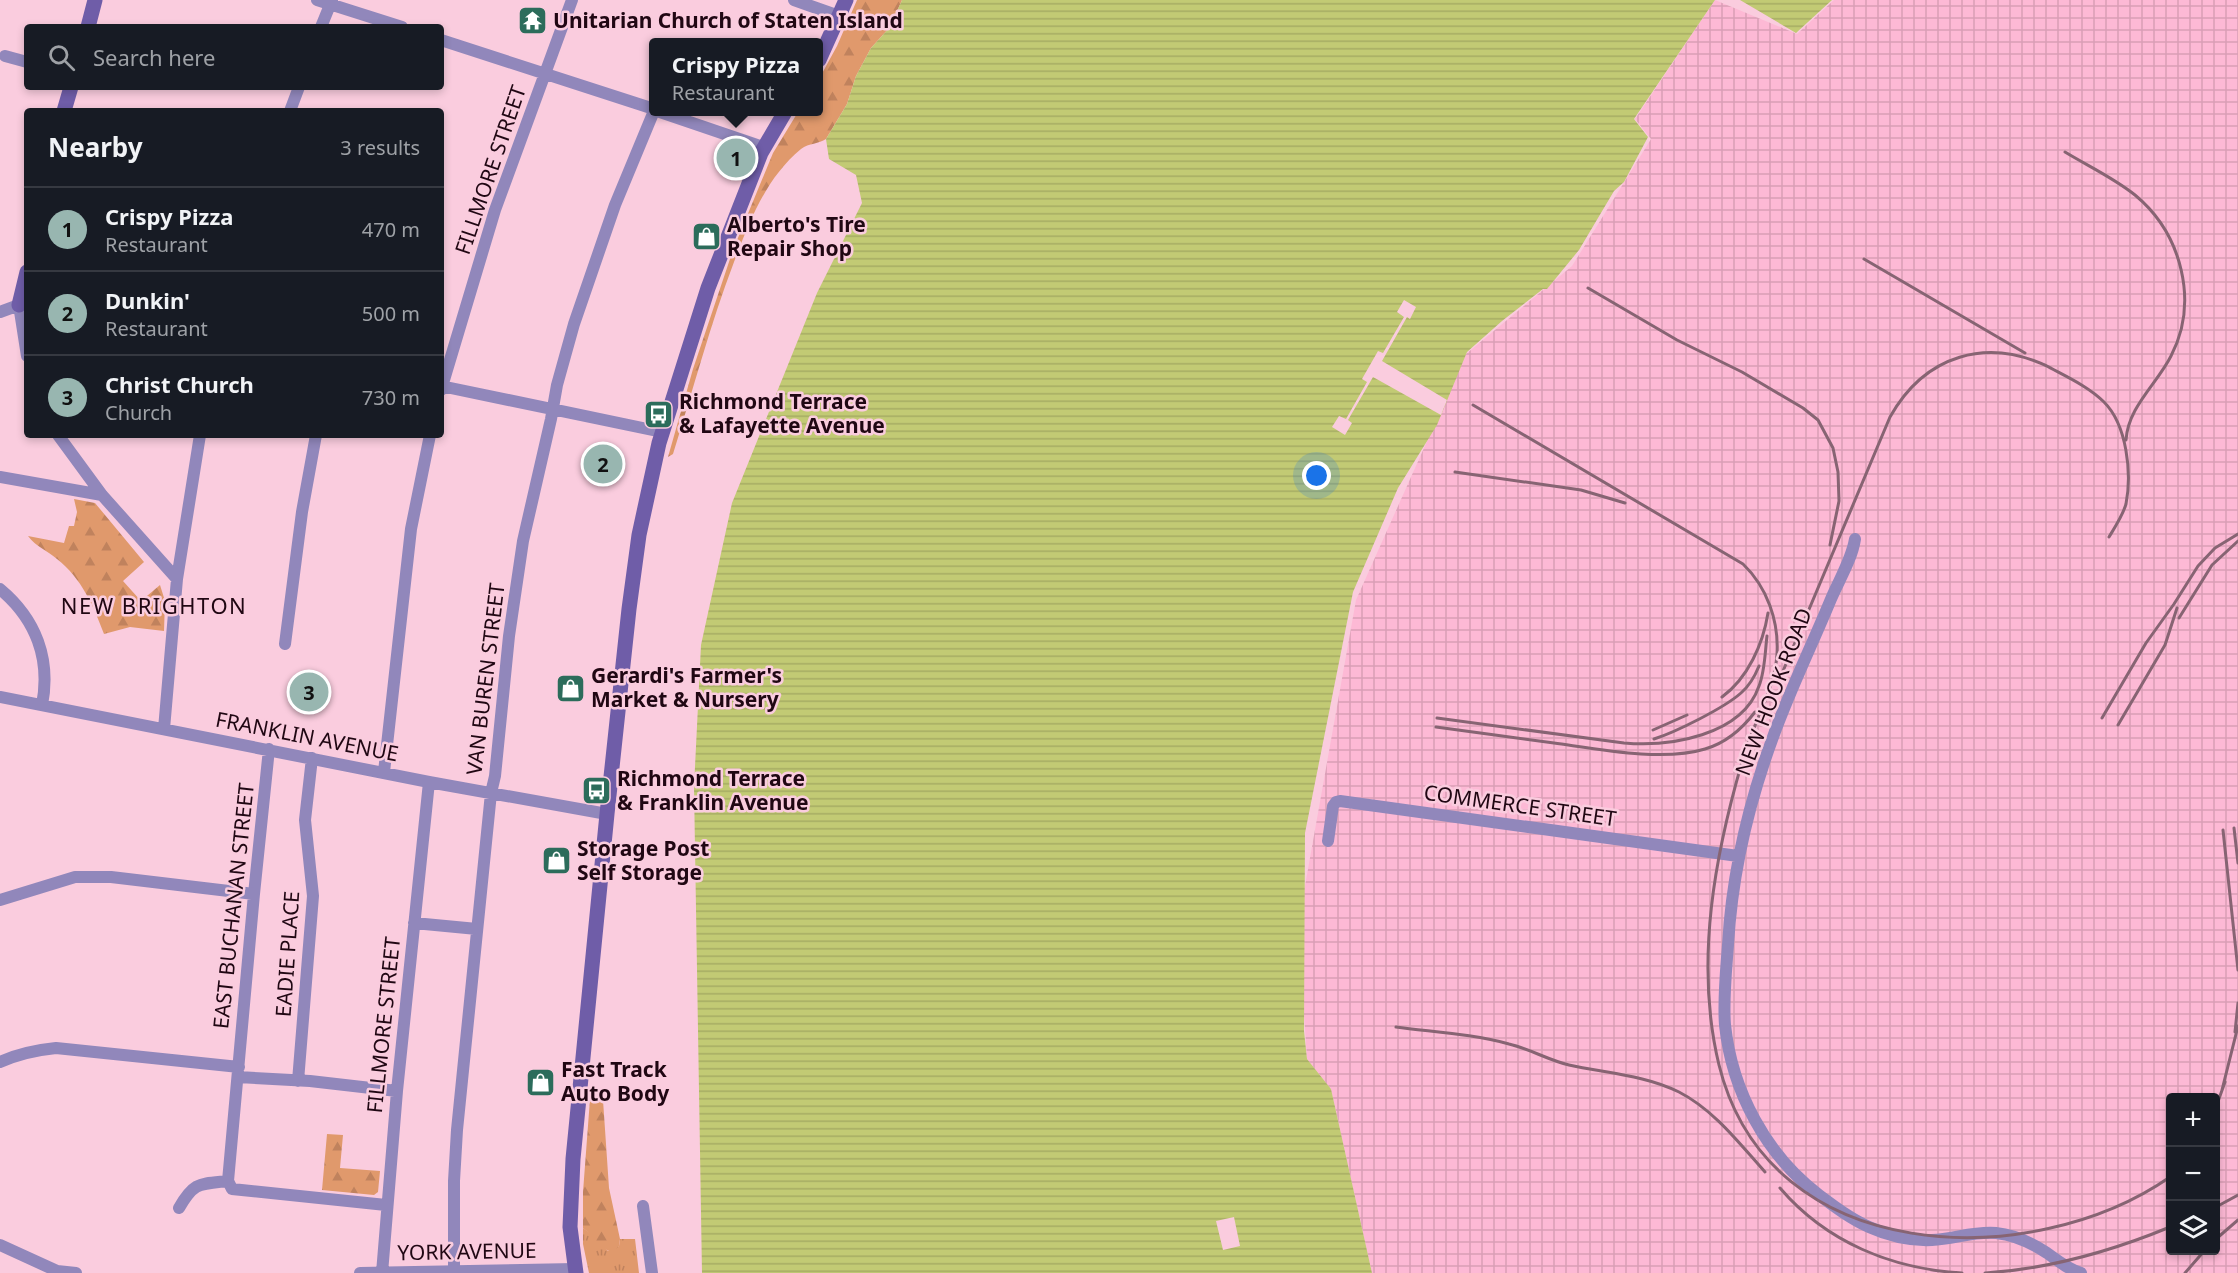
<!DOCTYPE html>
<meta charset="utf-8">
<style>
:root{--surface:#171b24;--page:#20242c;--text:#f1f3f6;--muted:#9ea1a6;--line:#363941;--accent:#98b6b0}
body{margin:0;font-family:"Noto Sans",sans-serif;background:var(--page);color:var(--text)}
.controls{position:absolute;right:18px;bottom:18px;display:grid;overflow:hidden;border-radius:6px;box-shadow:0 3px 9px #0003}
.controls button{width:54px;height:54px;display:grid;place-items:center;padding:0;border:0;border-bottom:2px solid var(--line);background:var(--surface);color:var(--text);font:30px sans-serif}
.you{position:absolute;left:1317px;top:476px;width:21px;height:21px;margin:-15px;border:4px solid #fff;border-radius:50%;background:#1a73e8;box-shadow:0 0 0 9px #1a73e833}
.badge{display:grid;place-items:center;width:39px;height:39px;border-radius:50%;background:var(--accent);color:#111;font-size:20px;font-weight:700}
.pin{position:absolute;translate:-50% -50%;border:3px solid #fff;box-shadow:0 2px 6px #0006}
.popup{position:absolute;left:649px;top:38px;width:174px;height:78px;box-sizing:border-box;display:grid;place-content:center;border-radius:6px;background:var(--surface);filter:drop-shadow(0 2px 4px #0005);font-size:20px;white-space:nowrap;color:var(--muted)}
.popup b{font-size:22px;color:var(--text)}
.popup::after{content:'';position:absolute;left:50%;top:100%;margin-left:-12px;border:12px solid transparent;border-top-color:var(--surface)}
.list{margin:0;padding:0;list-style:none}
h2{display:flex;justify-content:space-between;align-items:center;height:78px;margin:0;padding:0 24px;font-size:26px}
h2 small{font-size:20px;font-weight:400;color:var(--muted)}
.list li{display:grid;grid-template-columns:39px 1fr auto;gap:18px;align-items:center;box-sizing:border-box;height:84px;padding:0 24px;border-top:2px solid var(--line)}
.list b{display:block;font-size:22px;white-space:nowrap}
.list p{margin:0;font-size:20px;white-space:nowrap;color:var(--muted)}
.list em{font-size:20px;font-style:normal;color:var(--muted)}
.icon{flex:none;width:33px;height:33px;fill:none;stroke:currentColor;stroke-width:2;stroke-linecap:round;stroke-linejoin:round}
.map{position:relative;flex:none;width:2238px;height:1273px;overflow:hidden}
.search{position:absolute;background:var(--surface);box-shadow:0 3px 9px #0003;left:24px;top:24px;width:420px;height:66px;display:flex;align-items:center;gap:15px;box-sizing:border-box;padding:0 21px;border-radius:6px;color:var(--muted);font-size:22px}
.panel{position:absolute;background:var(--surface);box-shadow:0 3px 9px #0003;left:24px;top:108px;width:420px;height:330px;border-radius:6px}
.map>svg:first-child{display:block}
.industrial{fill:url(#industrial-grid);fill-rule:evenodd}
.grass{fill:url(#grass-tufts)}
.forest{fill:url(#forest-firs)}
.water{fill:url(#water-rules)}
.pier{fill:#faccde}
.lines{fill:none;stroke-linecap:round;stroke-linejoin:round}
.street{stroke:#9187bb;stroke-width:12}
.secondary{stroke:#6f5da8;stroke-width:15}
.rail{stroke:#876473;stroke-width:3}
.labels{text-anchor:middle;stroke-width:5;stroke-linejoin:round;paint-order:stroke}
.poi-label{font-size:21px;font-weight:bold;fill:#200713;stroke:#faccde;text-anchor:start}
.street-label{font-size:21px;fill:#200713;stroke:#faccde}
.neighbourhood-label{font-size:22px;letter-spacing:1.5px;fill:#200713;stroke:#faccde}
</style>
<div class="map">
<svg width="2238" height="1273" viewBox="0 0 2238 1273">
<defs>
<pattern id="industrial-grid" width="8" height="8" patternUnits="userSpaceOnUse" patternTransform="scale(1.5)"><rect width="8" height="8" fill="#fdb9d5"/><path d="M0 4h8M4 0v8" fill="none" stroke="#d99eb6"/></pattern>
<pattern id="grass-tufts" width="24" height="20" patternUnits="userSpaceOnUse" patternTransform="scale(1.5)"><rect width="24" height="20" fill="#e0996c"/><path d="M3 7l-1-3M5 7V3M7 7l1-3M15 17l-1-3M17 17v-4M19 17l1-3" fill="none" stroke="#c0825d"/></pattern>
<pattern id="forest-firs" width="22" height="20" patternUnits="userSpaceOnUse" patternTransform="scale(1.5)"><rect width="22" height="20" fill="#e0996c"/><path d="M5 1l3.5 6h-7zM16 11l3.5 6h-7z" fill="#c0825d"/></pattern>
<pattern id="water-rules" width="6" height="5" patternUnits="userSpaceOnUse" patternTransform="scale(1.5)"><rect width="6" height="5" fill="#c2ca74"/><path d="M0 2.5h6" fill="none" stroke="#a6ac64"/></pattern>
</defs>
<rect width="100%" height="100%" fill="#faccde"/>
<!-- industrial -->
<path class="industrial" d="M1715,0L1797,34L1834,0H2238V1273H1372L1331,1089L1307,1059L1298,925L1356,600L1466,354L1572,266L1651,139L1635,119ZM2170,1098H2216V1250H2170Z"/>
<!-- grass -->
<path class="grass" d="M583,1228L594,1236L608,1251L619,1246L620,1239H635L639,1273H589L583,1244Z"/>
<!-- forest -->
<path class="forest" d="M857,0H902L890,27L871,48L856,76L847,104L826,139C819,144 809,143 801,149C766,178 750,220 734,262C710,325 693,390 673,454L668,457L693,369L733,250L773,153L798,112H819V79L837,46Z
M74,499L95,503L144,562L123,581L141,601L160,585L165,601L164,631L130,627L104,634C93,605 82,579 57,559C47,550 36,547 28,536L64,543L69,526H74L77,512Z
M590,1099L603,1100L609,1188L620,1239L619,1246L613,1252C601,1250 593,1235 583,1228V1192Z
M327,1134L343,1135L340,1168L380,1171L378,1192L374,1195L322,1190Z"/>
<!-- water -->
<path class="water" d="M902,0H1715L1634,119L1648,137L1624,182L1614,191L1579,250L1547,289H1543L1502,321L1467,352L1437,425L1398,488L1353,592L1305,833L1304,1031L1307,1059L1331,1089L1372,1273H702L694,787L701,645L732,503L817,293L862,203L856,175L829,159L826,139L847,104L856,76L871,48L890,27Z
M1740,0H1832L1796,33Z"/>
<!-- pier -->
<path class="pier" d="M1404,300L1416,307L1410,319L1407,317L1382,361L1447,400L1441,415L1373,377L1348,420L1352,423L1345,435L1332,427L1339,416L1346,419L1367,382L1362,379L1378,351L1383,353L1404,317L1397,312Z
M1234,1217L1240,1246L1223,1250L1216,1221Z"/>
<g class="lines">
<!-- street -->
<path class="street" d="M317,0L402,27
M794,0L839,16
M321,27L332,0
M441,40L654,109
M5,56L27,62
M290,111L299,87
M660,112L763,147
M19,305L27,356
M0,312L19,305L26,306
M441,386L662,432
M441,390L495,210L572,0
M58,435L102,495L177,579
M0,477L102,495
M1855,539C1852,559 1839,580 1831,599C1812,645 1790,690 1773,737C1748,805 1732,873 1728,945C1726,972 1723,999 1725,1025C1732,1091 1766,1155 1819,1195C1835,1207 1851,1219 1869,1227C1889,1236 1910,1241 1932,1240C1954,1239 1974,1231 1996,1233C2015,1235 2032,1243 2047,1253C2058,1261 2068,1269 2081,1273
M0,589C36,619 51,659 42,705
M285,644L302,512L316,435
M0,697L429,782L607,814
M164,729L177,579L200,435
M269,749L254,894L228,1181L232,1189L386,1205
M384,772L411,529L430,435
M1328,841L1333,806L1336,802L1340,801L1738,856
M0,900L75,877H111L254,894
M414,923L477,929
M0,1062C18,1054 36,1050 56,1048L239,1067
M238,1077L310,1081L397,1091
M298,1081L313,896L305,820L312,758
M643,1206L652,1273
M179,1208C194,1182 199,1184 228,1181
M0,1245L57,1271L76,1273
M454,1270V1181L457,1130L491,793L495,776L509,636L523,541L551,419L557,385L574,324L615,205L654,111
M360,1273L575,1269
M382,1273L397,1091L429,782"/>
<!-- secondary -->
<path class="secondary" d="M88,27L95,0
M819,60L846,0
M64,111L71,87
M19,305L27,272
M576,1273L570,1227L573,1159L607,814L629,609L639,535L659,443L708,288L761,153L785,112"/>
<!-- rail -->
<path class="rail" d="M2065,152C2088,166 2114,178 2135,195C2182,234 2199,302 2171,356C2157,384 2128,407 2126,440
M1864,259L2025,353
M1588,288L1677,340L1742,372L1803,408L1818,420L1833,448L1838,472L1839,501L1830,545
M2045,365C2065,376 2088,386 2104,402C2127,425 2132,473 2126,504C2123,515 2115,527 2109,537
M1473,405L1743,564C1767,587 1779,621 1777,654C1775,688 1755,720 1745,752C1715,852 1694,962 1719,1065C1769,1268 2032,1273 2170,1177
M1455,472L1581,490L1625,503
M2179,618L2212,565L2238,541
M1778,683L1890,417C1925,355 1987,336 2051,368
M1722,697C1748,678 1763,644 1768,613
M1437,718L1624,743C1669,747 1742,736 1759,686C1765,671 1765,652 1767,636
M2102,718L2146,643L2174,604L2198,566L2215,548L2238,534
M2118,725L2165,645L2177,608
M1436,727C1475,732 1515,738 1554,743C1597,749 1663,762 1705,749C1726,743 1742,729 1755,712
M1653,730L1687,715
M1654,739C1676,732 1724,708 1741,693C1749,686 1755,676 1759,666
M2234,828L2238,863
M2223,830L2238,970
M1396,1027C1433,1032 1473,1034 1509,1044C1530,1049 1548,1060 1569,1065C1605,1073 1645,1075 1679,1092C1714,1110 1739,1143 1765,1172
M2235,1032L2238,1003
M2222,1090L2238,1026
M2216,1107L2225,1082
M1780,1188C1826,1242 1892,1269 1962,1273
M2216,1207L2238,1195
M2216,1239L2238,1220
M1985,1273C2048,1269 2112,1251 2170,1227
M2185,1273L2205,1250"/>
</g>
<!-- icons -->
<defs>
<symbol id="temple-square" viewBox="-11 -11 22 22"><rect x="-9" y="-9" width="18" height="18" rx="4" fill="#2c6c5b" stroke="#faccde"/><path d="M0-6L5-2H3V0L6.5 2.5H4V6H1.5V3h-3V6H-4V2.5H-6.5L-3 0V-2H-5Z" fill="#fff"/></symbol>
<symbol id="shop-square" viewBox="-11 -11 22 22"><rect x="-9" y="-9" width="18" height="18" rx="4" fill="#2c6c5b" stroke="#faccde"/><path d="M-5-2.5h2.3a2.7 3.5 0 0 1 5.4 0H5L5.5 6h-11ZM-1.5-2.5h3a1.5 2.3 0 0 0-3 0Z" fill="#fff"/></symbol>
<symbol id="bus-square" viewBox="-11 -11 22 22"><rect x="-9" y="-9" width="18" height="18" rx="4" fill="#2c6c5b" stroke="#faccde"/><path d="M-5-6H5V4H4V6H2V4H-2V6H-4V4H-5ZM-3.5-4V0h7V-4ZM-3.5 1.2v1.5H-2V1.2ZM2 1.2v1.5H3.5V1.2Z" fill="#fff"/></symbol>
</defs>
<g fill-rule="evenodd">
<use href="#temple-square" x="516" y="4" width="33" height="33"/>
<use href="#shop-square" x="690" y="220" width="33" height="33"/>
<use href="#bus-square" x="642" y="398" width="33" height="33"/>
<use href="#shop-square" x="554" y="672" width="33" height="33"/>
<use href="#bus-square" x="580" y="774" width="33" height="33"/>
<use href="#shop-square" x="540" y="844" width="33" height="33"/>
<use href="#shop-square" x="524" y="1066" width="33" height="33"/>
</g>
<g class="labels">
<!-- poi labels -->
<g class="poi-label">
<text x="553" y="28">Unitarian Church of Staten Island</text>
<text x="727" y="232">Alberto's Tire<tspan x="727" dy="24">Repair Shop</tspan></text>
<text x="679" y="409">Richmond Terrace<tspan x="679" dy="24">&amp; Lafayette Avenue</tspan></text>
<text x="591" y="683">Gerardi's Farmer's<tspan x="591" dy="24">Market &amp; Nursery</tspan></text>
<text x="617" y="786">Richmond Terrace<tspan x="617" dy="24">&amp; Franklin Avenue</tspan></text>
<text x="577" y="856">Storage Post<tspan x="577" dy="24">Self Storage</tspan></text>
<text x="561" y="1077">Fast Track<tspan x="561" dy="24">Auto Body</tspan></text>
</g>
<!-- street labels -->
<g class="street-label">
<text transform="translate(491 170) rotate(-71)" y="7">FILLMORE STREET</text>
<text transform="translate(486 679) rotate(-83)" y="7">VAN BUREN STREET</text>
<text transform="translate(1774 692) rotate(-69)" y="7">NEW HOOK ROAD</text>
<text transform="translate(307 737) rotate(11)" y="7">FRANKLIN AVENUE</text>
<text transform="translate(1520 806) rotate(8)" y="7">COMMERCE STREET</text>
<text transform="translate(234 906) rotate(-84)" y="7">EAST BUCHANAN STREET</text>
<text transform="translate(288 954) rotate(-86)" y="7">EADIE PLACE</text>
<text transform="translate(384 1025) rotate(-84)" y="7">FILLMORE STREET</text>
<text transform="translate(467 1252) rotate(-1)" y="7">YORK AVENUE</text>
</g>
<!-- neighbourhood labels -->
<g class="neighbourhood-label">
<text x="154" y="614">NEW BRIGHTON</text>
</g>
</g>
</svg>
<div class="controls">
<button>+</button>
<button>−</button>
<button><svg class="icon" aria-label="layers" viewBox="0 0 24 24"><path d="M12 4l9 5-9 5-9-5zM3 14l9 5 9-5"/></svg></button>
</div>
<div class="you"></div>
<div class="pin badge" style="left:736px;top:158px">1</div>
<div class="popup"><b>Crispy Pizza</b>Restaurant</div>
<div class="pin badge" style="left:603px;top:464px">2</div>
<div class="pin badge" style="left:309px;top:692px">3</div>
<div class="search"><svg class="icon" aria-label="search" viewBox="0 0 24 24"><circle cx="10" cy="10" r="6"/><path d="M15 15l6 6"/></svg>Search here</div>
<section class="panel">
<h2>Nearby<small>3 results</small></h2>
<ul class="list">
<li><span class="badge">1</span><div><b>Crispy Pizza</b><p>Restaurant</p></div><em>470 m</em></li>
<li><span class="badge">2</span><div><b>Dunkin'</b><p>Restaurant</p></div><em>500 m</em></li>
<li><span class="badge">3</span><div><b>Christ Church</b><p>Church</p></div><em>730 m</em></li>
</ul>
</section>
</div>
